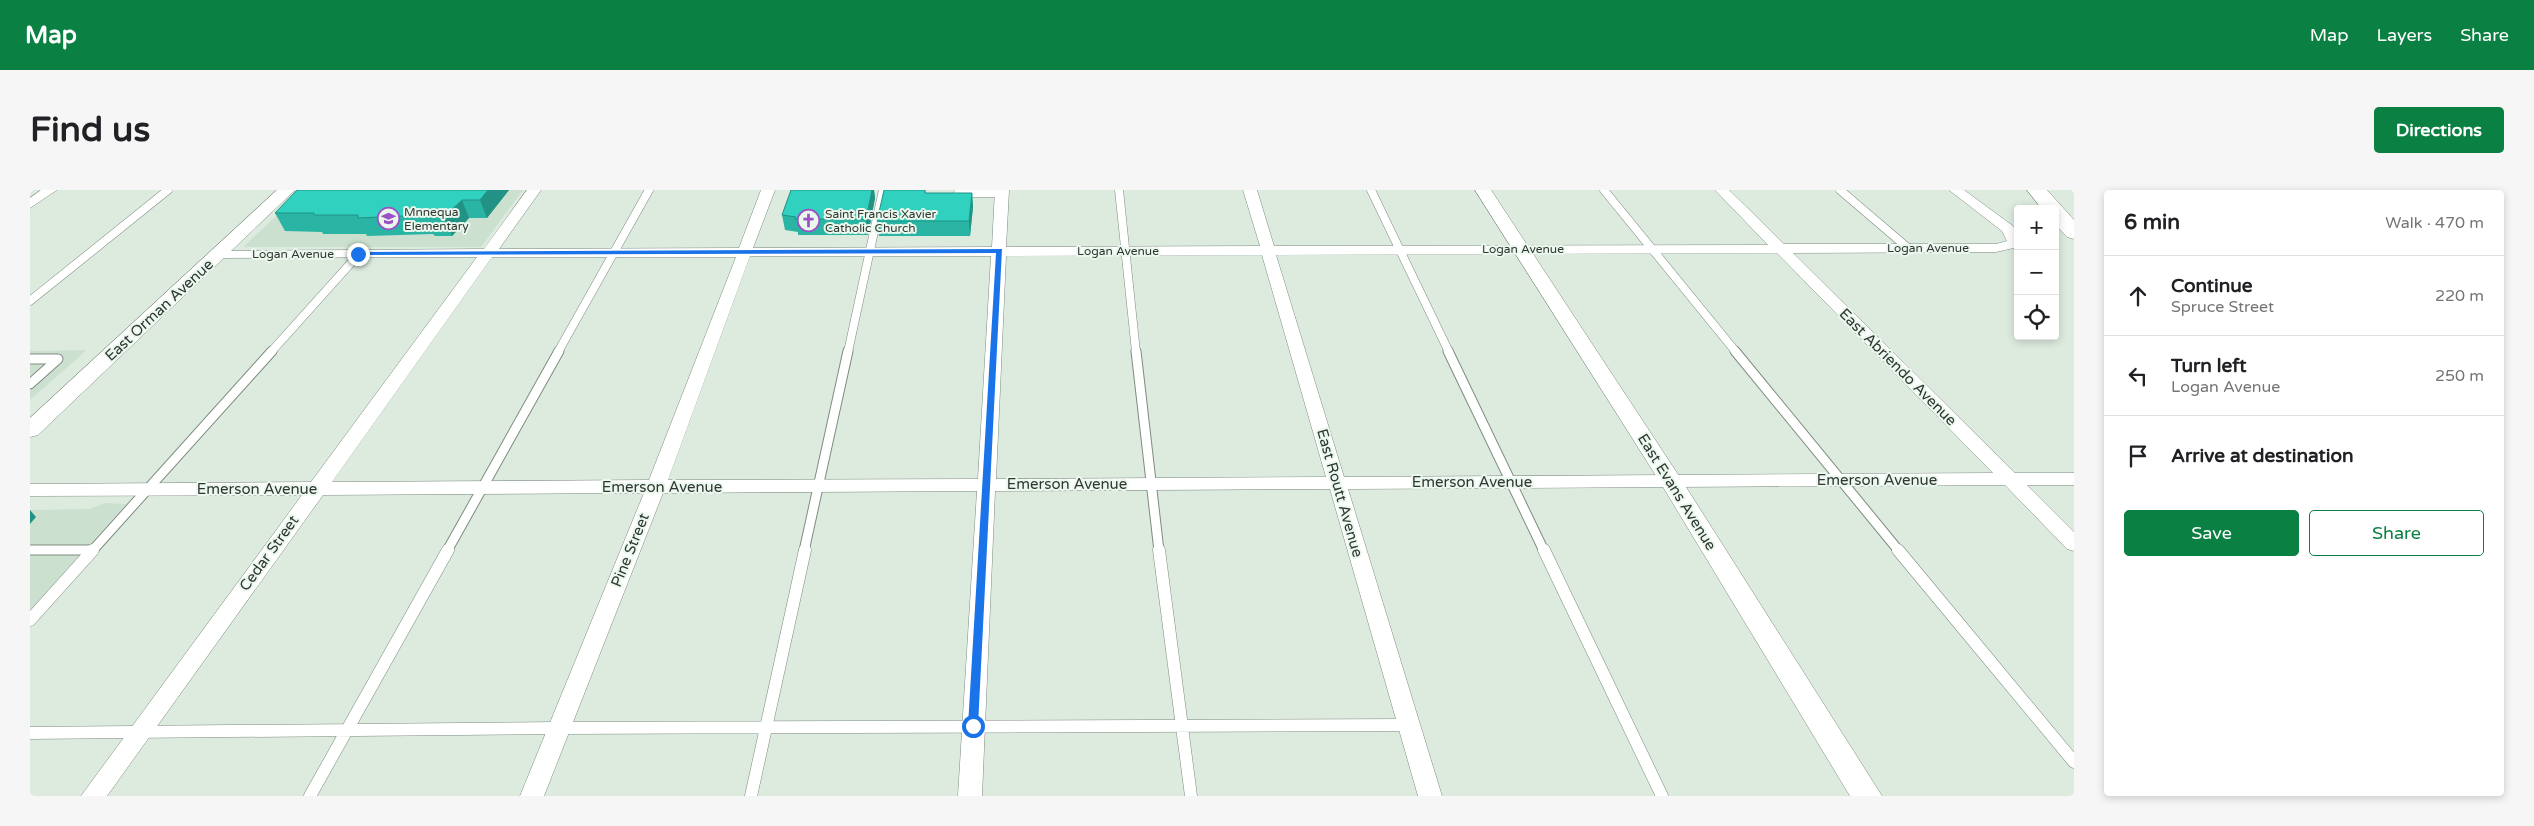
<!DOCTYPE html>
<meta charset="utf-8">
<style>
:root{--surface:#fff;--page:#f6f6f6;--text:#202124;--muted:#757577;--line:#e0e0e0;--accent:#0b8043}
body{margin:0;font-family:"Varela Round",sans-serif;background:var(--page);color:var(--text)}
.controls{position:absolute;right:15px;top:15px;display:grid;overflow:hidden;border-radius:5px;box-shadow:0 2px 8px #0003}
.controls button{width:45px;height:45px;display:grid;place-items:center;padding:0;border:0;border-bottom:1px solid var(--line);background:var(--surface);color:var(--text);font:25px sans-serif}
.stop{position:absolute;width:15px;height:15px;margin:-11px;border:4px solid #1a73e8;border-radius:50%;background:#fff}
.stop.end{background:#1a73e8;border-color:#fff;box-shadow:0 1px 5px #0008}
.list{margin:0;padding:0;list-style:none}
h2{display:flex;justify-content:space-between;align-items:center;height:65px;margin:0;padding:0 20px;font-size:21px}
h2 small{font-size:16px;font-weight:400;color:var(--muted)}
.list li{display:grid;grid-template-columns:32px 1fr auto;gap:15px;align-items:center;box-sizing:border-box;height:80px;padding:0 20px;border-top:1px solid var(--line)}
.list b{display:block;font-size:19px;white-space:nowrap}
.list p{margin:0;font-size:16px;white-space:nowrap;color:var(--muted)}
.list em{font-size:16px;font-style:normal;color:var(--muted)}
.actions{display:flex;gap:10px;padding:15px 20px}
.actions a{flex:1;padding:11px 0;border:1px solid var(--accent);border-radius:5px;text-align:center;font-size:18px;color:var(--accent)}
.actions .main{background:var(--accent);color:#fff}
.icon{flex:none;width:28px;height:28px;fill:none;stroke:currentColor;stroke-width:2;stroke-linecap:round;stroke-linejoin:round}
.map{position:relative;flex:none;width:2044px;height:606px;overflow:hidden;border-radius:5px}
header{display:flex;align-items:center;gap:30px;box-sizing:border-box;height:70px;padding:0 25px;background:var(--accent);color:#fff}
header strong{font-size:24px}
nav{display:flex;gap:28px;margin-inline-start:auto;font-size:18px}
.intro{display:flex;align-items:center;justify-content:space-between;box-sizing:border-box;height:120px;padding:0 30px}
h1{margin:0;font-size:35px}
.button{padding:12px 22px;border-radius:5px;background:var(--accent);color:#fff;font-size:18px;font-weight:700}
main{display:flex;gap:30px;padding:0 30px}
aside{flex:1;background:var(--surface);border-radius:5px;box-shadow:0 2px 8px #0003}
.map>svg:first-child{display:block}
.built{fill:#cce0cf}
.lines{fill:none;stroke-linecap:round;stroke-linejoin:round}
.service-far2-casing{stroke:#7e8b80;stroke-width:9}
.service-far1-casing{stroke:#7e8b80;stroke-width:11}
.service-casing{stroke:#7e8b80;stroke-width:13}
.minor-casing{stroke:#7e8b80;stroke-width:1}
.tertiary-casing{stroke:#7e8b80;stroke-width:1}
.motorway-casing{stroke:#7e8b80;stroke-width:1}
.service-far2{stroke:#fff;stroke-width:8}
.service-far1{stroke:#fff;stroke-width:9}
.service{stroke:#fff;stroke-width:12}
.minor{fill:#fff;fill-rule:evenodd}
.tertiary{fill:#fff;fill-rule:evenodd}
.motorway{fill:#fff;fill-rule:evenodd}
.wall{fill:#29b4a3}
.shaded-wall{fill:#229285}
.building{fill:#30d1be;stroke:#229285}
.route{fill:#1a73e8}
.labels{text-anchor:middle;stroke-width:4;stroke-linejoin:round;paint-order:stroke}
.far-poi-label{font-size:12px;fill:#313632;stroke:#eaf8ed;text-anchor:start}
.far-street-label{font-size:12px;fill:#313632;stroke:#eaf8ed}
.street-label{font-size:15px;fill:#313632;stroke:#eaf8ed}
</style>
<header>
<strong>Map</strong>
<nav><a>Map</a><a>Layers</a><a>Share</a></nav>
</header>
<div class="intro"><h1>Find us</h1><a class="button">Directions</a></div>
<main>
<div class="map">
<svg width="2044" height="606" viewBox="0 0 2044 606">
<rect width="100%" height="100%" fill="#ddebdf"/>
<!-- built -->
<path class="built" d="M274,0H493L451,57H213Z
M56,160L50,166L0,210V161Z
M75,313L96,314L0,420V320L60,319Z"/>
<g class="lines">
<defs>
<path id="service-far2" d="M1089,0L1106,162
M1341,0L1419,162
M1574,0L1706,162
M1810,0L1878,58
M928,3H972
M0,111L138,0
M241,162L329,64
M528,162L619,0
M818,162L853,0"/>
<path id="service-far1" d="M1106,161L1129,361
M1418,161L1514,361
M1705,161L1869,361
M0,169H28L0,194
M0,360H62
M62,361L242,161
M417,361L529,161
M774,361L818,161"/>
<path id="service" d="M1129,360L1161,606
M1514,360L1632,606
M1868,360L2044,572
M0,430L63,360
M0,543L529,538L1379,535
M280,606L418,360
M721,606L775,360"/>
<path id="minor" d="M11,0H27L0,18V8Z
M497,0H511L469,59L709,58L731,0H745L723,58L962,57L965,0H979L976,57L1230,56L1213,0H1227L1244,56L1738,55L1685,0H1699L1754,54H1966L1977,51L1972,41L1919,0H1934L1983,36L1988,45V57L1966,62L1763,63L1985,283H2044V295H1997L2044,342V361L2037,359L1975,295L1318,299L1412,606H1388L1300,299L965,301L952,606H928L947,301L633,303L514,606H490L614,303L293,305L77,606H51L272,305L0,306V294L281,292L447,67L190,68L183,64L185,61L454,59ZM1747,63L1963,283L1314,287L1246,65ZM1232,65L1296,287L966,289L976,66ZM720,66H961L948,289L638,290ZM462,67H706L619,290L302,292Z"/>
<path id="tertiary" d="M247,0H265L8,245L0,247V228Z
M1445,0H1461L1649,286L1852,606H1820L1630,292Z"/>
<path id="motorway" d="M1997,0H2017L2044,30V49L2037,47L2025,34V19H2012Z"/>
</defs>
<!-- service-far2 casing -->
<use href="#service-far2" class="service-far2-casing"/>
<!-- service-far1 casing -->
<use href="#service-far1" class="service-far1-casing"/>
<!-- service casing -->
<use href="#service" class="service-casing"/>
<!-- minor casing -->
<use href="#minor" class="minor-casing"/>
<!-- tertiary casing -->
<use href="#tertiary" class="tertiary-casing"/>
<!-- motorway casing -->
<use href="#motorway" class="motorway-casing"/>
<!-- service-far2 -->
<use href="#service-far2" class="service-far2"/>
<!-- service-far1 -->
<use href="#service-far1" class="service-far1"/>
<!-- service -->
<use href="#service" class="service"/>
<!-- minor -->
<use href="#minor" class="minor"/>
<!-- tertiary -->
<use href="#tertiary" class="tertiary"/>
<!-- motorway -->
<use href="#motorway" class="motorway"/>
</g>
<!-- wall -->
<path class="wall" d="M479,0L457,28H439L422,46H405L403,44L337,46L336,44H293L292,42L255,41L245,23Z
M761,0H844L845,8L838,45H768V42L755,40L752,25Z
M895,0L896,3H942L943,17L940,46H849L847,31Z"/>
<!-- shaded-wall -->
<path class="shaded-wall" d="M458,0H479L457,28L450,10Z
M842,0H844L845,8L838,45L836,29Z
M942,3L943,17L940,46L939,31Z
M432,10L439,28L422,46L414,27Z
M0,320L6,327L0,334Z"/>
<!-- building -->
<path class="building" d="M267,0H458L450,10H432L414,27L397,28L396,25L328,28V25H284V23H245Z
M761,0H842L836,29H765L766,27L752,25Z
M854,0H895V3H942L939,31H847Z"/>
<!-- route -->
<path class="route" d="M972,59L948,536L943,540L938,536L966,63L328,65L325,64L328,62Z"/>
<!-- icons -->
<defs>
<symbol id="school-ring" viewBox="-11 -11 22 22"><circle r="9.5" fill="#eaf8ed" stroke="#9b52c5" stroke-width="1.5"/><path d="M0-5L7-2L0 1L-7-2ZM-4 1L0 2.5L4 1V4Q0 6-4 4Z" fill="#9b52c5"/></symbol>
<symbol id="church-ring" viewBox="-11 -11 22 22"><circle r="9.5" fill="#eaf8ed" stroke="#9b52c5" stroke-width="1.5"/><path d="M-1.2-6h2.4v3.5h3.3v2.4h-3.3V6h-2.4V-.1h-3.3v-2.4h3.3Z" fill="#9b52c5"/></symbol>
</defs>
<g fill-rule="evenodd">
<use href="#school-ring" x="346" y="16" width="25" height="25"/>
<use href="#church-ring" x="766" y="18" width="25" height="25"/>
</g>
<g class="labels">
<!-- far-poi labels -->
<g class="far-poi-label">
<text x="374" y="26">Mnnequa<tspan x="374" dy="14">Elementary</tspan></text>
<text x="795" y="28">Saint Francis Xavier<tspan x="795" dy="14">Catholic Church</tspan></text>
</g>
<!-- far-street labels -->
<g class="far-street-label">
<text x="1898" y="62">Logan Avenue</text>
<text x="1493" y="63">Logan Avenue</text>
<text x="1088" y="65">Logan Avenue</text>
<text x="263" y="68">Logan Avenue</text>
</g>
<!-- street labels -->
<g class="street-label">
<text transform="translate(129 120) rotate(-43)" y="5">East Orman Avenue</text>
<text transform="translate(1868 177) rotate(45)" y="5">East Abriendo Avenue</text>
<text x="1847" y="295">Emerson Avenue</text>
<text x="1442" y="297">Emerson Avenue</text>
<text x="1037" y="299">Emerson Avenue</text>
<text x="632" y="302">Emerson Avenue</text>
<text x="227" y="304">Emerson Avenue</text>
<text transform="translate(1647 302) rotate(58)" y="5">East Evans Avenue</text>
<text transform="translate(1310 303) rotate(74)" y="5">East Routt Avenue</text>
<text transform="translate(600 360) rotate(-68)" y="5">Pine Street</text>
<text transform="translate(239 363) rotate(-54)" y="5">Cedar Street</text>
</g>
</g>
</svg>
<div class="controls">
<button>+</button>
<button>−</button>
<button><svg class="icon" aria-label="locate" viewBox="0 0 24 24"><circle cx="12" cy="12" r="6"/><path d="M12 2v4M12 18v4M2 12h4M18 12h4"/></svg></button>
</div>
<div class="stop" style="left:943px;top:536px"></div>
<div class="stop end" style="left:328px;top:64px"></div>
</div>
<aside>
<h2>6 min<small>Walk · 470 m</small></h2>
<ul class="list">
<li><svg class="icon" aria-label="ahead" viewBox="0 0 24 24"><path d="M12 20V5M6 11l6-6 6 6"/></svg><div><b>Continue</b><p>Spruce Street</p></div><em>220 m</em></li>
<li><svg class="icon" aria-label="left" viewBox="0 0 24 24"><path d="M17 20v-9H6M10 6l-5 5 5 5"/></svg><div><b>Turn left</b><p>Logan Avenue</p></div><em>250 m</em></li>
<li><svg class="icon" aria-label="arrive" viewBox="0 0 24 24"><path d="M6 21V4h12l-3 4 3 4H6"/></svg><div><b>Arrive at destination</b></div></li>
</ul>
<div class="actions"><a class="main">Save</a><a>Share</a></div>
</aside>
</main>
